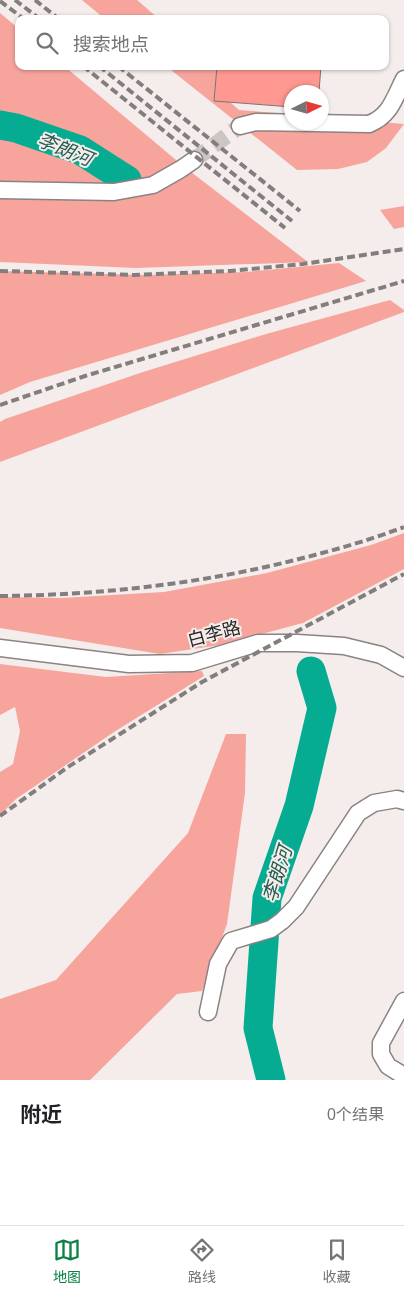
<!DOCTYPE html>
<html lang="zh">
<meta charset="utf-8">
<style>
:root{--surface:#fff;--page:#f2f2f2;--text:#202124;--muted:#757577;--line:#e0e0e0;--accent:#0b8043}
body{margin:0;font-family:Helvetica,"Noto Sans SC",sans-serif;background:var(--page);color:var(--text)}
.compass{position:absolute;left:284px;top:85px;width:45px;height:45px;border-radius:50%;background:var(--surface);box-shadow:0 1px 4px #0004;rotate:85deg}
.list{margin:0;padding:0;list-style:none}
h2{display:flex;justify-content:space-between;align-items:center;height:65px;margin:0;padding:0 20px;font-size:21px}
h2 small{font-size:16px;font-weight:400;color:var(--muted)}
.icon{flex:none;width:28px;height:28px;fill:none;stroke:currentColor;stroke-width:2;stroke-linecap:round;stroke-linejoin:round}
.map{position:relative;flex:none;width:404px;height:1080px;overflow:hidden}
.search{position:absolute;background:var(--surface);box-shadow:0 1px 4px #0004;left:15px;right:15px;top:15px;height:55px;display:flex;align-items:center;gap:12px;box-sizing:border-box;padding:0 18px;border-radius:10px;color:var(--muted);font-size:19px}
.sheet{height:145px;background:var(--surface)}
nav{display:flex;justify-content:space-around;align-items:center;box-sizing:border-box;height:70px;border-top:1px solid var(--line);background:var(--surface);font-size:14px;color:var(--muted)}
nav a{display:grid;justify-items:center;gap:2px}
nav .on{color:var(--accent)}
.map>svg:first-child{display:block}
.forest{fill:#f7a49d}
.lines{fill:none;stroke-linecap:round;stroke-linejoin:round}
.river{stroke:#06ac91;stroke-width:29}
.building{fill:#fe9890;stroke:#7c7575}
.minor-tunnel{stroke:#cbc5c4;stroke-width:16;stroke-dasharray:16 8;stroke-linecap:butt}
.minor-casing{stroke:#8a8382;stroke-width:19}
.minor{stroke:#fff;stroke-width:16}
.rail{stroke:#827e7d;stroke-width:4;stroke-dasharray:8 4;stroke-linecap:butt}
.labels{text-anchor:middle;stroke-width:4;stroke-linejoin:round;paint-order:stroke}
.street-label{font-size:18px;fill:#292626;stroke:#f4edec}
.water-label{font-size:19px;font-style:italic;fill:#255c4f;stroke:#f4edec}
</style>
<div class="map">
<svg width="404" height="1080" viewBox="0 0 404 1080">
<rect width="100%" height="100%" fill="#f4edec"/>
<!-- forest -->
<path class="forest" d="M82,0H137L159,19H105Z
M0,13L19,29V66H64L182,165L308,262L136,268L0,262Z
M166,66H212L224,77L223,96L239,110L291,114L292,122L322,117L404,124L386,148L367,162L338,169L297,170Z
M404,206V227L394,229L380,210Z
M339,263L366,281L30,382L0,395V271L144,275L246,272Z
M390,300L404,310V312L0,462V422L5,419L143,372L266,334Z
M404,533V569L303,623L220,645L160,654L0,628V597L61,598L164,592L267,573L371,545Z
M0,664L106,677L202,671L204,676L114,732L16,799L0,815V772L13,764L20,731L15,707L0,715Z
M226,734H246L245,793L227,924L202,991L177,994L90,1080H0V999L56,980L188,833Z"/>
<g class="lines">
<!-- river -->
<path class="river" d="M0,125L16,128L80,150L127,180
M271,1080L258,1028L267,898L299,806L322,708L311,671"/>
</g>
<!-- building -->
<path class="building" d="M217,66H321L319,92H292V107L214,101Z"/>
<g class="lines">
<!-- minor-tunnel -->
<path class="minor-tunnel" d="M194,160L240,126"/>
<defs>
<path id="minor" d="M240,126L256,122L369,124C390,116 394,99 404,79
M0,190L114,192L153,185L181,169L194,160
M0,648L129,664L192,663L258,643H297L344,646L381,655L404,668
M404,1001L381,1043V1054L388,1066L404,1076
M208,1012L218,964L231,941L271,929L282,921L296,907L358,813L374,803L397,799L404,801"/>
</defs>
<!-- minor casing -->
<use href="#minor" class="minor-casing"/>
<!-- minor -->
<use href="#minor" class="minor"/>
<!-- rail -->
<path class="rail" d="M15,0L40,19
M35,0L59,19
M0,1L24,19
M83,66L285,228
M99,66L292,221
M118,66L300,211
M0,271L134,275L230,271L303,264L404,249
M0,405L85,376L404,281
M0,596C96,595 190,585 283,563C324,553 365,542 404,527
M0,816L68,767L202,682L404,574"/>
</g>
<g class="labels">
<!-- street labels -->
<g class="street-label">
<text transform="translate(214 634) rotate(-15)" y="6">白李路</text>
</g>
<!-- water labels -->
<g class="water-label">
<text transform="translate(65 149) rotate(22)" y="7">李朗河</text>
<text transform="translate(277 874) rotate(-73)" y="7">李朗河</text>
</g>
</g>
</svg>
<svg class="compass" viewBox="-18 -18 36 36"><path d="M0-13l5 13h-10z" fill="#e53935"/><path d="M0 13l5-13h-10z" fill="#757577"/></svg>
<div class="search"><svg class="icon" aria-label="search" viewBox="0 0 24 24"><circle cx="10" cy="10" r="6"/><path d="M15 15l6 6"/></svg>搜索地点</div>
</div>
<section class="sheet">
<h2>附近<small>0个结果</small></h2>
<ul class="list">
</ul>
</section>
<nav>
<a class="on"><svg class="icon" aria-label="map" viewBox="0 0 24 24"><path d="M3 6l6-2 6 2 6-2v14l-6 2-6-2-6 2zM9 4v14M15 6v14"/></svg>地图</a>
<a><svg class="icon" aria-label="directions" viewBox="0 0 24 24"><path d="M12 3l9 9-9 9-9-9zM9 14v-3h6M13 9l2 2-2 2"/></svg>路线</a>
<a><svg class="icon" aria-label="saved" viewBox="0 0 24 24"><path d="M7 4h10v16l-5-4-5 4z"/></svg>收藏</a>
</nav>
